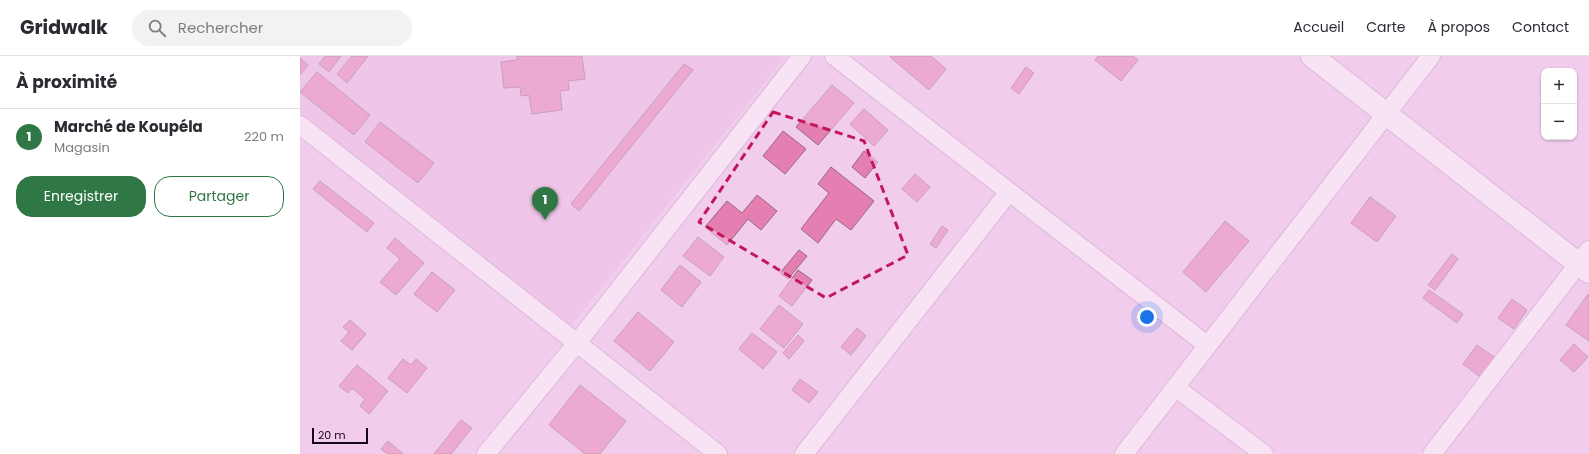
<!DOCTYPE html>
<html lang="fr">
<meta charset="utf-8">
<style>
:root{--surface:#fff;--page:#f2f2f3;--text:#2b2b33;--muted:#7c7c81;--line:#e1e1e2;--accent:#2f7744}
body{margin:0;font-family:Poppins,sans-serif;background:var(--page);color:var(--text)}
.controls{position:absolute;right:12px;top:12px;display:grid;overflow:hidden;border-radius:8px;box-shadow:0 1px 3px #0004}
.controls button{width:36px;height:36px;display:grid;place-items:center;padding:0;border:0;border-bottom:1px solid var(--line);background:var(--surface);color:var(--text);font:20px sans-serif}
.scale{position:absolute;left:12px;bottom:10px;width:56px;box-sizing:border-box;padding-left:4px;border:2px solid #160915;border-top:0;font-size:11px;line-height:14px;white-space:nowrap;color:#160915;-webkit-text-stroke:3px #f2cced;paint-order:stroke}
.you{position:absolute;left:847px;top:261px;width:14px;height:14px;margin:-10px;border:3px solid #fff;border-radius:50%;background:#1a73e8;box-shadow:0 0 0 6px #1a73e833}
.badge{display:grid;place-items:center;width:26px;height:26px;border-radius:50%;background:var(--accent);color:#fff;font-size:13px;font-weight:700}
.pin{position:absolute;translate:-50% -33px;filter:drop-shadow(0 1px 2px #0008)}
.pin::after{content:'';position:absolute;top:21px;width:14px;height:12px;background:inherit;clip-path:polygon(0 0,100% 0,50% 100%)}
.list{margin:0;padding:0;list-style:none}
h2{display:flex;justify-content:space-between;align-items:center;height:52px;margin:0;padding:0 16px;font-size:17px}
h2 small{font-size:13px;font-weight:400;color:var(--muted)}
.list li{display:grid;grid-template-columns:26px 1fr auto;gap:12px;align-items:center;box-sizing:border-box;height:56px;padding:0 16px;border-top:1px solid var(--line)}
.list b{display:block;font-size:15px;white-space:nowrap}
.list p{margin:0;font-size:13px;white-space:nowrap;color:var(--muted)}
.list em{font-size:13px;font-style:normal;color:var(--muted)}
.actions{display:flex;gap:8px;padding:12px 16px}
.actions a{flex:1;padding:9px 0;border:1px solid var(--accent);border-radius:16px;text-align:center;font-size:14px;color:var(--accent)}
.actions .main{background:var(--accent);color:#fff}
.icon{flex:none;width:22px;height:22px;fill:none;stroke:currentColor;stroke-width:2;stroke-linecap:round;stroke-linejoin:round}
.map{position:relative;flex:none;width:1289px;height:398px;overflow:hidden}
header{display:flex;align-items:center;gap:24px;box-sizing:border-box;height:56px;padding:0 20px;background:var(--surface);border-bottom:1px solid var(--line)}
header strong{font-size:19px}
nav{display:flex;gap:22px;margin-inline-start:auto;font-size:14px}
.search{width:280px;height:36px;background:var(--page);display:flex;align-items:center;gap:10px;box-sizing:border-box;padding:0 14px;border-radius:22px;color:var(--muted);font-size:15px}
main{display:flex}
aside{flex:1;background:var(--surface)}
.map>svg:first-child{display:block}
.built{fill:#ebbee5}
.building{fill:#e57fb1;stroke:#95697d}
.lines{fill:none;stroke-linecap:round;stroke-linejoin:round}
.minor-casing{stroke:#c49fbf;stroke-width:20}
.tertiary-casing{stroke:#c49fbf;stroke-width:24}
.minor{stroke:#fff;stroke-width:18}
.tertiary{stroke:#fff;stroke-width:22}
.marked{fill:none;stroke:#c2185b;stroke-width:3;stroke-dasharray:8 5;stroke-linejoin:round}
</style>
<header>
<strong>Gridwalk</strong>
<div class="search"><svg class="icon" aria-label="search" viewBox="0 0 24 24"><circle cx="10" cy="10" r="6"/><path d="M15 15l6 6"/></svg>Rechercher</div>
<nav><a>Accueil</a><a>Carte</a><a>À propos</a><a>Contact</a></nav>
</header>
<main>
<aside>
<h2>À proximité<small></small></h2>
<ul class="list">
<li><span class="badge">1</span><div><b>Marché de Koupéla</b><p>Magasin</p></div><em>220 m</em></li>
</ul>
<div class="actions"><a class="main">Enregistrer</a><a>Partager</a></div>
</aside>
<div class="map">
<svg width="1289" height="398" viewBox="0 0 1289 398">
<rect width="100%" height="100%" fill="#f2cced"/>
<!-- built -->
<path class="built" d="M0,0H486L269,272L0,56Z"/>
<!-- building -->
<path class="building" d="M25,0H41L29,16L19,8Z
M52,0H68L47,27L37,18Z
M217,0H282L285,23L268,25L269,34L260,35L262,54L232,58L229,39L221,40L220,31L204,32L201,6L217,4Z
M591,0H631L646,13L629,34L590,1Z
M798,0H833L838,4L821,25L795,4Z
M0,2L8,9L0,19Z
M384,8L393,14L279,155L271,148Z
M726,11L734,17L719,38L711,32Z
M17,16L70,59L54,79L0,36Z
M532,29L554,47L518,89L496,71Z
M564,53L588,74L574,90L550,68Z
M80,66L134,107L118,127L65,86Z
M483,75L506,93L485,118L463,100Z
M564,95L578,106L565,122L552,111Z
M531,111L574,145L551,174L536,163L518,187L501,173L529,137L518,128Z
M615,118L630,131L617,146L602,133Z
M20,125L74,167L67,176L13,133Z
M457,139L477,155L461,174L448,163L427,189L405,171L427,145L442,157Z
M1070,141L1096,160L1077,186L1051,167Z
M925,165L949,185L906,236L883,216Z
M642,170L648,174L636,192L630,188Z
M398,181L424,201L410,220L383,200Z
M95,182L124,207L96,239L80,226L100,203L87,192Z
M499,194L507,200L488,223L480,217Z
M1152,198L1158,203L1135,234L1128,229Z
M380,209L401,226L382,251L361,234Z
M498,214L512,224L492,250L479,240Z
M132,216L155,234L137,256L114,238Z
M1129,234L1163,258L1157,267L1123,242Z
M1288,238L1289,239V285L1266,269Z
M1212,243L1227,254L1214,273L1198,262Z
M479,249L503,268L484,292L460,273Z
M338,256L374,286L350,315L314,285Z
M50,264L66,278L52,294L41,285L49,276L43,271Z
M557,272L566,280L551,299L541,291Z
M452,277L477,296L463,313L439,293Z
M498,279L504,285L489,303L483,297Z
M1274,288L1288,301L1274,316L1260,304Z
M1177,289L1197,303L1183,323L1163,308Z
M103,303L111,309L116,303L127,312L107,337L88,322Z
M57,309L88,335L69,358L60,350L65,343L52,332L48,337L39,330Z
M500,323L518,336L509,347L492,334Z
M280,329L326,365L300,398H285L249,369Z
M161,364L172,372L151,398H134Z
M88,385L103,398H87L81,393Z"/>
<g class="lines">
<defs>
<path id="minor" d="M534,0L907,289
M0,69L418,398
M875,331L964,398
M186,398L277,287L502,0
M504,398L709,136
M824,398L1131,0
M1132,398L1289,194"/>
<path id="tertiary" d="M1012,0L1289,216"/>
</defs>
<!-- minor casing -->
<use href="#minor" class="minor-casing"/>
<!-- tertiary casing -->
<use href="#tertiary" class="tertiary-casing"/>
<!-- minor -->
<use href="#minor" class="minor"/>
<!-- tertiary -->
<use href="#tertiary" class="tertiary"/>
</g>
<!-- marked area -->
<path d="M0 0H1289V398H0ZM473,56L564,85L608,199L526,242L399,166Z" fill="#f2cced" fill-opacity=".55" fill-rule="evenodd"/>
<path class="marked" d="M473,56L564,85L608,199L526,242L399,166Z"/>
</svg>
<div class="controls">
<button>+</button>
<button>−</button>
</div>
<div class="scale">20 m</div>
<div class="you"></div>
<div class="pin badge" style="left:245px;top:164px">1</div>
</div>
</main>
